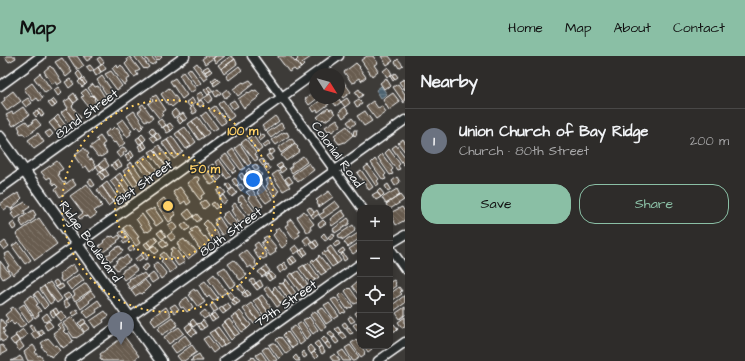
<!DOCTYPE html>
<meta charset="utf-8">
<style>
:root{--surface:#2e2c2a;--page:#363432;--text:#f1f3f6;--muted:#a7a7a8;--line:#494847;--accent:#8abfa5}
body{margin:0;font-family:"Architects Daughter",sans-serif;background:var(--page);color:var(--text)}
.controls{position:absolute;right:12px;bottom:12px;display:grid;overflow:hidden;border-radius:8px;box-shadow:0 2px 10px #0003}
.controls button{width:36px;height:36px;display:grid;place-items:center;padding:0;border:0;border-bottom:1px solid var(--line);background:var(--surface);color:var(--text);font:20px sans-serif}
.compass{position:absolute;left:309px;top:12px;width:36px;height:36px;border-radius:50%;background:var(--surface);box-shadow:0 2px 10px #0003;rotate:127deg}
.you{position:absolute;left:253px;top:124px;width:14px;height:14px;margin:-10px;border:3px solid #fff;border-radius:50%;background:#1a73e8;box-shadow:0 0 0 6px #1a73e833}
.badge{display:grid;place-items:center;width:26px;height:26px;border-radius:50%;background:var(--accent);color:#fff;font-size:13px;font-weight:700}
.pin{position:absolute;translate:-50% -33px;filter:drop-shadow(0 1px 2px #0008)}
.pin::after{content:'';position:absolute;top:21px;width:14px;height:12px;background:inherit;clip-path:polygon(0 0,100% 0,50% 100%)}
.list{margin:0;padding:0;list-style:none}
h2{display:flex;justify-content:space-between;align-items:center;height:52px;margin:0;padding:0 16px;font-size:17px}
h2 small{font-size:13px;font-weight:400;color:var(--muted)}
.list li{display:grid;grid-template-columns:26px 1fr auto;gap:12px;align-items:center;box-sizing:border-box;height:64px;padding:0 16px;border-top:1px solid var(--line)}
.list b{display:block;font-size:15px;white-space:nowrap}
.list p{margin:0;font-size:13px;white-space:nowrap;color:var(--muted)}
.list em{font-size:13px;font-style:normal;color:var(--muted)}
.actions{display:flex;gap:8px;padding:12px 16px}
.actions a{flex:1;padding:9px 0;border:1px solid var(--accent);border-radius:16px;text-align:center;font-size:14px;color:var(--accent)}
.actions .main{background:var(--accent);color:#111}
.icon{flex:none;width:22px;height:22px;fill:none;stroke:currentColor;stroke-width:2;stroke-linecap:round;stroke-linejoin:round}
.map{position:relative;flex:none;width:405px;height:305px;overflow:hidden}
header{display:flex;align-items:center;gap:24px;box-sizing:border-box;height:56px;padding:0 20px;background:var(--accent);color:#111}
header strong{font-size:19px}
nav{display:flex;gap:22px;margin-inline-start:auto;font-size:14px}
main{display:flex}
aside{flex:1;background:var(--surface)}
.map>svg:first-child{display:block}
.water{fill:url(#water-rules);stroke:#94a2aa}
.building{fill:url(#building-back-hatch);stroke:#fff}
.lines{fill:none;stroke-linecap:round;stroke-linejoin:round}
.minor-casing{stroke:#fff;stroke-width:11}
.tertiary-casing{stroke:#fff;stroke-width:13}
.minor{stroke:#2a2d2e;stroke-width:8}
.tertiary{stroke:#2a2d2e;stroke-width:10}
.ring{fill:none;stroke:#ffd166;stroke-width:2;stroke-dasharray:2 4}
.labels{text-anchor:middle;stroke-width:3;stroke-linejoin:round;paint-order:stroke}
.street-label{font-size:13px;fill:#fff;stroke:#2a2d2e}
.centre{fill:#ffd166;stroke:#2a2d2e;stroke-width:2}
.ring-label{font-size:12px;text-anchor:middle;font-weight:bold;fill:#ffd166;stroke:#2a2d2e;stroke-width:3;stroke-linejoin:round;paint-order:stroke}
</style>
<header>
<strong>Map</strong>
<nav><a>Home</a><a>Map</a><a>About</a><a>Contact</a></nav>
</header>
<main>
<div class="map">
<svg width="405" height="305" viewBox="0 0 405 305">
<defs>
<pattern id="water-rules" width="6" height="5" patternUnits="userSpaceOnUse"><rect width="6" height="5" fill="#4d6471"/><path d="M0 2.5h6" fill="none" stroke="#687b86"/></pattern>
<pattern id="building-back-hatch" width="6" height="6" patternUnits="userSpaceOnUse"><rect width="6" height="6" fill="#685c4f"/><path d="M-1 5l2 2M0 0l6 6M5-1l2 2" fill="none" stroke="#7f7469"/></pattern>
</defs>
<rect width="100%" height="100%" fill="#3d3b38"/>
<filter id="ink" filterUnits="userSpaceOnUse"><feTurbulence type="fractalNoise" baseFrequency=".025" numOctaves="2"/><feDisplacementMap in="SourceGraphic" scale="8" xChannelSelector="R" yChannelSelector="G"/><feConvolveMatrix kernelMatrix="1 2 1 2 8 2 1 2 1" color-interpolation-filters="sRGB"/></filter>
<g filter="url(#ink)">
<!-- water -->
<path class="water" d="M381,30L387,38L381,42L376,34Z"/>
<!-- building -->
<path class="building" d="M6,0H15L16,2L9,6L5,1Z
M68,0H77L84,10L78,14L76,11H75Z
M83,0H93V1L87,5Z
M134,0H141L149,11L146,13L145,12L144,13Z
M144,0H151L156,6L152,9L151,8H150Z
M154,0H161L162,1L159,4L158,3L157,4Z
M206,0H216L205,8L202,3Z
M216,0H225L216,7L213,3Z
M231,0L235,3L221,13L218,9Z
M278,0H290L295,6L296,5L301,12L296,15L294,13L289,16L278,1Z
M296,0H311V1L302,7L304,9L301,12L296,5L298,3Z
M367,0H373L378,7L374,9L378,15L372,20L361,4Z
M381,0H389L393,5L387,9Z
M100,1L104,6L101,9L97,3Z
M130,1L140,14L136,16L138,19L134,21L125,8L128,5L127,3Z
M62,2L72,16L66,21L55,6Z
M235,3L237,8L224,18L221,13Z
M398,3L403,9L399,12L395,6Z
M197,7L208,22L204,25L193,10Z
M356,7L360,11L359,12L360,13L366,21L361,25L359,22L356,24V26L352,27L344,16Z
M103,8L106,13L101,16L98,11Z
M90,9L94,14L90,16L86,11Z
M117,9L118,12L121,9L130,22L126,24L127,27L124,29L112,12Z
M50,10L52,12H53L62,26L57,29L55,26L52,28L45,17L44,15Z
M208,10L210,13L205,16L203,13Z
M239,10L242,14L229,24L226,20Z
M98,11L101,16L96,20L93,15Z
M388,11L392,18L387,21L383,15Z
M190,12L201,27L197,30L186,15Z
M210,13L212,15L207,19L205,16Z
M79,15L83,21L80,24L76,18Z
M111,15L122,30L117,34L105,18Z
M183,16L196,33L190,37L179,19Z
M40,17L51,33L45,37L34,22Z
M395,17L398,21L395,23L392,19Z
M392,19L395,23L393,25L390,20Z
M102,20L113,36L109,39L107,37L106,38L97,24Z
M216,21L218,23L213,27L211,25Z
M83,22L87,27L85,29L81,23Z
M175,22L187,39L182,43L170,25Z
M339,22L342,26L343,25L351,36L343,42L339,36Z
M386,22L391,30L389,32L388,30L384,33L380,27Z
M70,23L74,28L69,32L65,26Z
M81,23L85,29L82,31L78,26Z
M218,23L220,26L214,30L213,27Z
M404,23L405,24V34L399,26Z
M250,24L253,28L238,40L233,33L243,26L244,27Z
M32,27L43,42L39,45L37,42L33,45L24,33Z
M93,28L95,31L98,30L106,43L100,48L88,32Z
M398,28L405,38L404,47L393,31Z
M209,30L213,35L210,37L207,32Z
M58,31L62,36L58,40L54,34Z
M169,32L178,44L177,45L178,46L172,51L170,49L169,50L161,38Z
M207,32L210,37L208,39L204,34Z
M86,33L91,40L92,39L95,42L94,43L98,50L91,54L81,41L84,40L81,37Z
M218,33L221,37L216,41L213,36Z
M227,33L231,38L225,42L222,37Z
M359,33L363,39L359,42L355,36Z
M253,34L254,35L256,34L260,39L258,41H259L244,52L238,43L248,36L249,37Z
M13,35L21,45L7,55L1,47L5,44L4,42Z
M315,35V42H318L309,49L305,43Z
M201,36L204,41L199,45L196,39Z
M74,37L78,44L74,47L69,41Z
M393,37L400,46L389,54L383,44Z
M210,38L213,43L208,47L204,42Z
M156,39L166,54L161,57L163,59L159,62L148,48L153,44L151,42Z
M28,42L32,47L26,51L22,46Z
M70,42L74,48L72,50L81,62L75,65L66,53L68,52L64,46Z
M192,42L195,47L190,51L186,46Z
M324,42L329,48L318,56L317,54L314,56L311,51Z
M347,42L350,47L345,51L341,46Z
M53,43L57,48L55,50L51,45Z
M339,43L341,46L336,50L333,46Z
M359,43L362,48L357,51L354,46Z
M201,44L204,48L200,51L197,47Z
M223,44L234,60L229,64L218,48Z
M234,44L238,50L233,53L229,47Z
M51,45L55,50L52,52L48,47Z
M373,45L378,52L382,50L386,56L376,63L366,50Z
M143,48L153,62L149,65L147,64L145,65L138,56L142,53L140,50Z
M193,50L197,56L193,58L190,53Z
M215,50L226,66L221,69L209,54Z
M23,51L29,59L13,70L6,59L12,56L13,58Z
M345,51L349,57L343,62L339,56Z
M328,52L330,54L332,53L335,58L325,65L323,63L321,65L317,61Z
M40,53L44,59L41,60L37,55Z
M66,53L75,65L70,69L61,57Z
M175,53L179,58L174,62L171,57Z
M37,55L39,58L36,61L33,57Z
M134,55L144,69L142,70L143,71L140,74L137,70L135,72L127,60Z
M365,55L372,65L364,70L357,60Z
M206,56L218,72L212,75L201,60Z
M183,57L187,63L183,65L179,60Z
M58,59L67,71L63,74L54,63Z
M179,60L183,65L180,68L176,62Z
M275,60L279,65L266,75L262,70Z
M198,61L209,77L204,81L192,65Z
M352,62L356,67L351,71L347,66Z
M36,63L41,69L33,75H34L28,79L25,80L23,77L21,78L19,75L20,74L18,70L26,65L29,69L33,67L32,65Z
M54,63L63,74L58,78L49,67Z
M123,63L132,75L130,76L131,78L127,81L117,67Z
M161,63L166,69L162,72L157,66Z
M337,63L341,69L332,76L330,74L328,75L325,71Z
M192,65L204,81L199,84L188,68Z
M170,67L174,72L171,75L167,69Z
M281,67L284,72L271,82L267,77Z
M167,69L171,75L167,77L163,71Z
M347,70L353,79L345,86L339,88L335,83L336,82L334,79Z
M114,71L116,73L117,72L120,76L119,77L121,79V81L125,87L119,92L115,86L114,87L108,80L107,81L105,77L110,73L111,74Z
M152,71L156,76L152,79L149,74Z
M185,71L196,86L191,90L179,75Z
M50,74L53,78L49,82L45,77Z
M257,74L260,79L257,81L254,76Z
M354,74H357L356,80L353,79Z
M179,75L191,90L186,93L175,78Z
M157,76L161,82L157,84L154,79Z
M284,76L285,77L287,76L289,80L276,89L272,84Z
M38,77L44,86L34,93L28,84Z
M142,78L146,83L143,86L139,81Z
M263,78L265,81L260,85L258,82Z
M154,79L157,84L154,86L150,81Z
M253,79L262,93L258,96L248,82Z
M100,80L105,87L102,89L107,97L101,101L100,100L98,101L90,91L98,85L96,83Z
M172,80L183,96L178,100L167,84Z
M139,81L143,86L139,88L136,83Z
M246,83L256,97L255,98L258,103L255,105L241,87Z
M290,83V84L292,83L295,87L281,97L278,92Z
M403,83L405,86V96L398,87Z
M167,84L178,100L174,103L162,87Z
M268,85L270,88L265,92L263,89Z
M144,86L147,91L145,93L141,88Z
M141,88L145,93L141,95L138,90Z
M240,88L249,102L248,103L251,107L248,110L235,92Z
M295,88V89H296L298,91L297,92L300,95L286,105L281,99Z
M159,89L170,105L165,109L154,93Z
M396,89L405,101V109H404L392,92Z
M124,91L127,95L123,97L124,99L120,102L116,97Z
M84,92L89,98L87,100L90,104L92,103L94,106H93L96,111L90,116L86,110L83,112L75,101L77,100L75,98Z
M154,93L165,109L161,112L149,96Z
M233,93L245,112L241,114L228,97Z
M273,93L275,96L270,99L268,96Z
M389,93L400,108L398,110L400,113L397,114L385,97Z
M131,95L134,100L132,102L128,97Z
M128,97L132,102L128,105L125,100Z
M226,98L236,112L234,113L236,115L233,117L221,102Z
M269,98L273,103L270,105L266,100Z
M382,98L393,113L391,115L393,118L390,119L378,102Z
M146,99L157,114L152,118L140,103Z
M303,100L307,106L292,117L289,112L292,110L291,108Z
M105,103L109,110L104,114L99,108Z
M140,103L152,118L148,121L136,106Z
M219,103L231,120L227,123L215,106Z
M262,103L266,108L263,110L259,105Z
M375,103L386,118L384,120L386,123L383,124L371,107Z
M118,104L122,110L118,112L114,107Z
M57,105L63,113L58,116L60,118L58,119L61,123V124L63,127L65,126L66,128L72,123L76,129L60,141L55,133L58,131L55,128L54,129L51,125L52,124L50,121L47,123L41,116Z
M131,106L132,108H133L144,124L139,127L127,109Z
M114,107L118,112L115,114L111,109Z
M281,107L283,110L279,113L276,110Z
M309,107L314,114L298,126L292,119Z
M99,108L104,114L100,116L96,110Z
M213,108L222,121L218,125L208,111Z
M256,108L259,113L256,115L252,110Z
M267,108L271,113L267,116L264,111Z
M368,109L379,123L377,125L379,128L376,130L364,112Z
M283,110L286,113L281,117L279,113Z
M128,111L139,127L134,131L123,115Z
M249,112L253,118L249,120L246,115Z
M105,113L109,119L105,121L101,116Z
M206,113L216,126L211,129L201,116Z
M361,114L373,131L369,134L357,117Z
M259,115L262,119L258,122L255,118Z
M278,115L290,131L283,135L272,119Z
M101,116L105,121L102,124L98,118Z
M120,117L131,133L127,136L115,121Z
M242,117L245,122L242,124L239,119Z
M289,120L293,126L289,128L285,123Z
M115,121L127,136L122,140L110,125Z
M195,121H198L200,124L198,126L205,137L201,140L202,142L200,144L187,127Z
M249,121L253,126L249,128L246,123Z
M397,121L400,126L395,130L392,125Z
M235,122L239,127L236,130L232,124Z
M269,122L279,135L277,136L278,138L274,141L266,130L268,128L266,124Z
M91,123L95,129L92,131L88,125Z
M107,126L118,142L113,146L102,130Z
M229,127L232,132L229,134L226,129Z
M261,127L272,143L266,147L257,136L259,134L257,130Z
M87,128L101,148H100L102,150L94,155L97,158L90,163L88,160L85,161L84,160L80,163L78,161L83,157L70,140Z
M241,128L244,132L241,135L237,130Z
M388,128L391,133L388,135L385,130Z
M102,130L113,146L108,150L97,134Z
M180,131L191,146L187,149L185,145L181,148L173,136Z
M222,132L226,137L220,141L217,135Z
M233,132L237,137L232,141L228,136Z
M252,133L263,150L257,154L248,142L250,140L246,136Z
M380,133L384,138L381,141L377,136Z
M397,133L400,139L386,148L382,142Z
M329,135L333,141L319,151L317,147L318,146L316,144Z
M377,136L381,141L376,144L372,139Z
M18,137L22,142L19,145H20L11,153L8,151L4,154L3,153L0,148L15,138V139Z
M223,139L227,145L223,148L219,142Z
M242,139L255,156L249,160L240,148L242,147L240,145L239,146L238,144L239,143L238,142Z
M400,139L404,144L390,153V152H388L386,148Z
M164,142L176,159L171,162L172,164L169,166L156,148Z
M205,144L209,149L204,153L200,148Z
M335,145L340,151L322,163L319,159L324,156L323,154Z
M25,146L30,151L24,155L25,157L15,163L11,158L13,157L11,154Z
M214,146L218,151L215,153L211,148Z
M235,147L246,162L239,167L231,154L233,153L231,150Z
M310,151L314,156L311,159L307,153Z
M402,151L405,156V164L396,169L390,157Z
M154,152L163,165L156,170L145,156L151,153V154Z
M189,153L194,160L188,164L183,158Z
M33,154L36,159L34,160L35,162L23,171L20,166L22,165L20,163Z
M317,154L319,158L313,162L311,159Z
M342,154L346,160L332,170L330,166L331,165L330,163Z
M228,155L237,168L231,173L222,161L224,159L223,158Z
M304,155L314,168L310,171L311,173V175L309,176H307L297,161Z
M142,158L152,173L148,176L147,175L145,176L136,163Z
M197,158L201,163L197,166L193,161Z
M219,161L228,175L222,179L214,167L216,165L214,164Z
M39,162L57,188L35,204L16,178Z
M348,162L350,165L349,167V168L335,177L333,173Z
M291,163L300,175L298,176L300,179L294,183L285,170L288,168L287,166Z
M207,164L220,181L213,185L205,173L207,172L203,168Z
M323,164L326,167L320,171L318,168Z
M14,166L17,171L13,174L10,169Z
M173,166L177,172L172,176L168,169Z
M186,166L190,172L185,175L181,170Z
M129,168L139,181L137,182L140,187L136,190L123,172Z
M353,169L355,173L354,174L355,175L342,184V182L340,183L338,179Z
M196,171L204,181L205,180L210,187L201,193L200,192H199L190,178L193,176L191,174Z
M279,171L288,183L286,185L288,187L282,192L273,179L276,176L275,174Z
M123,174L127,180L123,182L119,177Z
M161,174L166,180L162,183L157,177Z
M172,176L176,181L171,185L167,180Z
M324,177L328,183L325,185L321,180Z
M333,177L335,180L330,184L328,181Z
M358,177L360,179L359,181L360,182L348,191L344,186Z
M119,179L121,182L117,185L118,186L103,196L99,190L104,186L103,185L110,180L111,181L113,180L115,182Z
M155,180L158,185L151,191L147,186Z
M267,180L277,192L275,193L276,196L270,200L261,187L265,184L263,182Z
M308,180L312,186L307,189L303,184Z
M127,181L129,184L124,188L122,185Z
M164,183L168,189L163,192L159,186Z
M184,183L186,186L187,185L192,191H193L197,196L188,203L183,197V198L179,193V191L177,187Z
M316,184L319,189L317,191L313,186Z
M5,185L9,190L4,194L0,189Z
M338,185L340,188L335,191L333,188Z
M18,186L31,204L25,208L12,190Z
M147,186L151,191L148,193L144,188Z
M258,186L267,199H266L267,201L263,203L260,201L259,203L253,194L256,192L254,189Z
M313,186L317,191L314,193L310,188Z
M360,186V193L353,198L349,193Z
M155,189L159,195L155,198L150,192Z
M296,189L300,194L295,198L291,193Z
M120,190L123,195L110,205L106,199L111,197L110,196L113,193Z
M132,190L135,193L130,196L128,193Z
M331,190L341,205L337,208L327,193Z
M174,191L185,206L178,210L170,199L171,198L170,197L172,195L171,193Z
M304,192L308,197L305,199L301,194Z
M343,192L345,195L340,198L338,196Z
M246,194L256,206L255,207L257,210L253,213L251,210L248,212L239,199Z
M301,194L305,199L303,201L299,196Z
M324,195L325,197L328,195L337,208L332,211L322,197Z
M9,196L21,212L13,219L7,211L9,210L4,201L6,200L5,198Z
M144,196L148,202L145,204L141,198Z
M164,196L176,212L170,217L161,205L163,203L160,199Z
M343,197L347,203L344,205L341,199Z
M127,199L130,205L117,214L113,209L117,206L116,205L122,201L123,202Z
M140,199L143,202L137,206L135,203Z
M319,199L330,213L326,216L316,203L319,201L318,200Z
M293,200L297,205L294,207L290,202Z
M290,202L294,207L291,209L288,204Z
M313,203L314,205L316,203L326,216L321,219L311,205Z
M234,204L247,219L240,224L228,208Z
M0,205L10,218L3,223L0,218Z
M157,206L167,218L161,223L153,211H154L153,209Z
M284,206L288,212L285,214L281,209Z
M309,207L319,221L315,224L304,210Z
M73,208L77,215L62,226L60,223L61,221L59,218Z
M147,208L149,211L144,215L141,212Z
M133,209L137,214L124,224L120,218L123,216V214Z
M281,209L285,214L280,217L277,212Z
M304,209L315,224L310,227L299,212Z
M266,210L270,215L266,218L262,213Z
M225,211L236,228L230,232L218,215Z
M262,213L266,218L262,221L258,216Z
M298,215L308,229L303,232L293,218Z
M271,216L275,221L272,223L268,218Z
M144,217L147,221L130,233L126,227L130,224L129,223L140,218L141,219Z
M153,217L158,223L152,227L148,221Z
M292,217L303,232L299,235L288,220Z
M79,218L84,224L71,234L66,227Z
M214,218L227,236L220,240L208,223Z
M268,218L272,223L269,225L265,220Z
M253,223L256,227L253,229L250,225Z
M286,223L296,237L292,240L283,227L285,225L284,224Z
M56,224L60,229L56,231L53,226Z
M145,224L150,230L142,238L140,237L135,240L131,234Z
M260,224L263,230L260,232L256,227Z
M394,224L396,227L395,228L396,230L390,234V226Z
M205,225L218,242L213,245L209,240L207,242L199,229Z
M50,226L62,243L57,247L44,230L47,227V228Z
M357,226L360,231V241L352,230Z
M86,227L91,234L75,245L72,241L75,239L73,236Z
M256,227L260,232L257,234L253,229Z
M280,227L281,228L283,227L292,240L288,243L278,229Z
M62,228L64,231L59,234L56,231Z
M241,228L245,234L242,237L238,231Z
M44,230L54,245L50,248L40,233Z
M268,230L281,248L277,251L264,233Z
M275,230L286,245L281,248L272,235L274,233L273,232Z
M399,231L402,235L400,236L402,238L390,246V238Z
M348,232L349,233L350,232L360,246L354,248L345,235Z
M194,233L195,235L197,234L205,246L198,251L189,239L191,238L190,236Z
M247,234L251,238L248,240L245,236Z
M38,235L48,249L44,253L34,238Z
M91,235L95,240L89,245L90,246L81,253L77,246Z
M230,235L235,241L231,244L227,238Z
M245,236L248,240L245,242L242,238Z
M68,237L71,240L66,244L63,240Z
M341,237L342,238L343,237L353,250L351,252L350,251L347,253L338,240Z
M32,239L38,248L36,249L41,255L38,257L39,259L35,262L24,245Z
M262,239L273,254L269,257L258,242Z
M405,239V247L394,255L391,250Z
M187,241L193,251L187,256L183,251L181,252L179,248L180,247V246Z
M236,241L240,246L237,248L233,243Z
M258,242L269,257L264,260L253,245Z
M335,242V243L336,242L346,256L344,257L343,256L341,258L331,244Z
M233,243L237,248L234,250L231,245Z
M66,244L70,249L66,252L63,246Z
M98,244L102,250L96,254L97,256L88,262L83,255Z
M213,247L218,254L214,256L210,250Z
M228,247L231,252L226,256L222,251Z
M251,247L262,261L258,265L247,250Z
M328,247V248L329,247L339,260L334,263L324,249Z
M24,248L33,262L28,266L18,252Z
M175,248L179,253L174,257L170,251Z
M247,250L258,265L254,268L243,253Z
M13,251L26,268L20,272L16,267L14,269L13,268L11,264L7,268L5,265L8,263L5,259L11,254L10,253Z
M166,251L171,259L155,270L151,263L153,261H152Z
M222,251L226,256L223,258L219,253Z
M405,251V259L400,263L396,257Z
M56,252L59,257L56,259L53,254Z
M321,252V253L323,252L332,264L326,268L317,254Z
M77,253L79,257L74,260L71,257Z
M53,254L56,259L53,261L50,256Z
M205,254L209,260L204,263L200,258Z
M61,255L66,261L61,265L56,259Z
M105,255L109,260L103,264L104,266L95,272L90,265Z
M240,255L251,269L247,273L236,258Z
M315,255L326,271L321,274L310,259Z
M358,255L360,257L359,263L355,257Z
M47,257L51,263L45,266L42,261Z
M214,257L218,262L215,264L211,259Z
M236,258L247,273L242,276L231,261Z
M211,259L215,264L212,266L209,261Z
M351,260L355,265L351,267L348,262Z
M72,261L84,277L76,282L75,281L74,282L63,267Z
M172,261L178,269L162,279L158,272L160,271L159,270Z
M309,261L318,274L313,278L303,264L307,262V263Z
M405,261V271L402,272L398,266Z
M0,263L1,264H2L6,270L3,273L5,276L3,277L7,283L2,286L0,283Z
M84,263L86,266L81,270L78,267Z
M193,263L197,268L193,271L190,266Z
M229,263L240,277L235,280L225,266Z
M203,264L207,270L204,272L200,267Z
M49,265L53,270L47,274L44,268Z
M61,266L65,274L63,275L66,278L68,277L73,285L63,292L62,290V291L53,277L60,272L57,269Z
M225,266L235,280L231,284L221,269Z
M302,266L311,279L306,283L297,269L300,267H301Z
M345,266L348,270L345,272L342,268Z
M86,267L90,272L84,276L81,270Z
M190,267L193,272L188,276L185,271Z
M200,267L204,272L201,274L197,268Z
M356,267L360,272L357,274L353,269Z
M32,268L35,274L33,276L29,270Z
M394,268L398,273L395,276L391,270Z
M295,270L305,285L300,289L289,274Z
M179,271L184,277L169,288L164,281Z
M218,271L229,286L224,289L214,274Z
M338,271L341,276L339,277L335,273Z
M349,271L353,277L350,278L346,273Z
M193,272L197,277L192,280L188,276Z
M23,273L27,279L20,285L15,279Z
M41,273L44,277L41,280L38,275Z
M36,274L40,280L35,283L31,277Z
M214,274L224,289L220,292L209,277Z
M331,275L335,280L332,282L328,277Z
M286,276L287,277L288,276L297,289L292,292L283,279Z
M342,276L346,281L343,283L339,278Z
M185,279L191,287L176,297L171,290Z
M16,280L19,285L14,289L10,284Z
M124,280L139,300L133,305H102L100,302L101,300L100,298Z
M208,280L218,293L213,297L203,283Z
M324,280L328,285L325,288L321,283Z
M279,281L280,282L281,281L291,294L286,298L276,284Z
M335,281L339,286L336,288L332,283Z
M48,282L55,290L57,289L60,294L51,301L50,299L49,300L42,291L43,290L41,287Z
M356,284L360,290H361L365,296L364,297L365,298L361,301L351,287Z
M20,285L24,291L19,295L15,289Z
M318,285L321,290L318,292L314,288Z
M328,286L332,291L329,293L325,288Z
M273,287H275L283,299L279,303L269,289Z
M2,289L7,295L0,299V290Z
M33,289L37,294L35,296L38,300L40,299L44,305H28L26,301V300L24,296Z
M192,289L197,296L184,305H181L177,300Z
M310,289L315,295L311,298L307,292Z
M350,289L359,301L357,302L358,303L355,305H353L345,292Z
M321,290L325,296L322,298L318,293Z
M364,290H371L372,291L371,292L372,293L368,296Z
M266,291V292L268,291L277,304L275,305H270L262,294Z
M343,294L351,305H343L338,297Z
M303,295L307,300L304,302L301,297Z
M261,296L267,305H260L256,299Z
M314,296L318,300L315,303L311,298Z
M199,298L203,305H190L193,303L192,302Z
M335,298L336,299L340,305H333L330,301Z
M296,299L300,305H296L293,302Z
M20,300L24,305H11L15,303H16Z
M252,301L253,302L254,301L257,305H249L248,304Z"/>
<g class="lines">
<defs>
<path id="minor" d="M252,0L362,152
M0,30L41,0
M0,133L185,0
M390,188L405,179
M390,192L405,213
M0,244L339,0
M69,305L405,64
M224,305L360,208
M378,305L405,286"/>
<path id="tertiary" d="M0,81L161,305"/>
</defs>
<!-- minor casing -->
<use href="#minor" class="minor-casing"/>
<!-- tertiary casing -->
<use href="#tertiary" class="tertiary-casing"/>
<!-- minor -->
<use href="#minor" class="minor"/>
<!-- tertiary -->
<use href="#tertiary" class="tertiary"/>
</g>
</g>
<!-- distance rings -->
<circle cx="168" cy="150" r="53" fill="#ffd166" fill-opacity=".12"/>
<g class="ring">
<circle cx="168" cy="150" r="53"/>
<circle cx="168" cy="150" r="106"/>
</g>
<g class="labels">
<!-- street labels -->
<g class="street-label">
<text transform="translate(86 57) rotate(-36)" y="5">82nd Street</text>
<text transform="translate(338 98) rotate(54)" y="5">Colonial Road</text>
<text transform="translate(143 126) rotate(-36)" y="5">81st Street</text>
<text transform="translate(230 175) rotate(-36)" y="5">80th Street</text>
<text transform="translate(91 185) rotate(54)" y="5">Ridge Boulevard</text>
<text transform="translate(285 247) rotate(-35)" y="5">79th Street</text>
</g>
</g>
<circle cx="168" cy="150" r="6" class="centre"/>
<g class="ring-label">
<text x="243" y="79">100 m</text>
<text x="205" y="117">50 m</text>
</g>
</svg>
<div class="controls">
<button>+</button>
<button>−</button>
<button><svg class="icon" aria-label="locate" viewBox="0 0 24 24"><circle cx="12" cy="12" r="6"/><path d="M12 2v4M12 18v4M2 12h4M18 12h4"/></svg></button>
<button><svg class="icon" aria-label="layers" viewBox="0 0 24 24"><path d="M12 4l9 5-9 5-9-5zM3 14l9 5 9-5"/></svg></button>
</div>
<svg class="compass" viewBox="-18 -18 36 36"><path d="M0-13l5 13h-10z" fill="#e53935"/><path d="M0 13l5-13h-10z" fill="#a7a7a8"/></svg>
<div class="you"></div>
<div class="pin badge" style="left:121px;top:289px;background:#6b7280">1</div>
</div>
<aside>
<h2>Nearby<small></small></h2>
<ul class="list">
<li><span class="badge" style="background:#6b7280">1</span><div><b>Union Church of Bay Ridge</b><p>Church · 80th Street</p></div><em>200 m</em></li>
</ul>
<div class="actions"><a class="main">Save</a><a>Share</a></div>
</aside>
</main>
